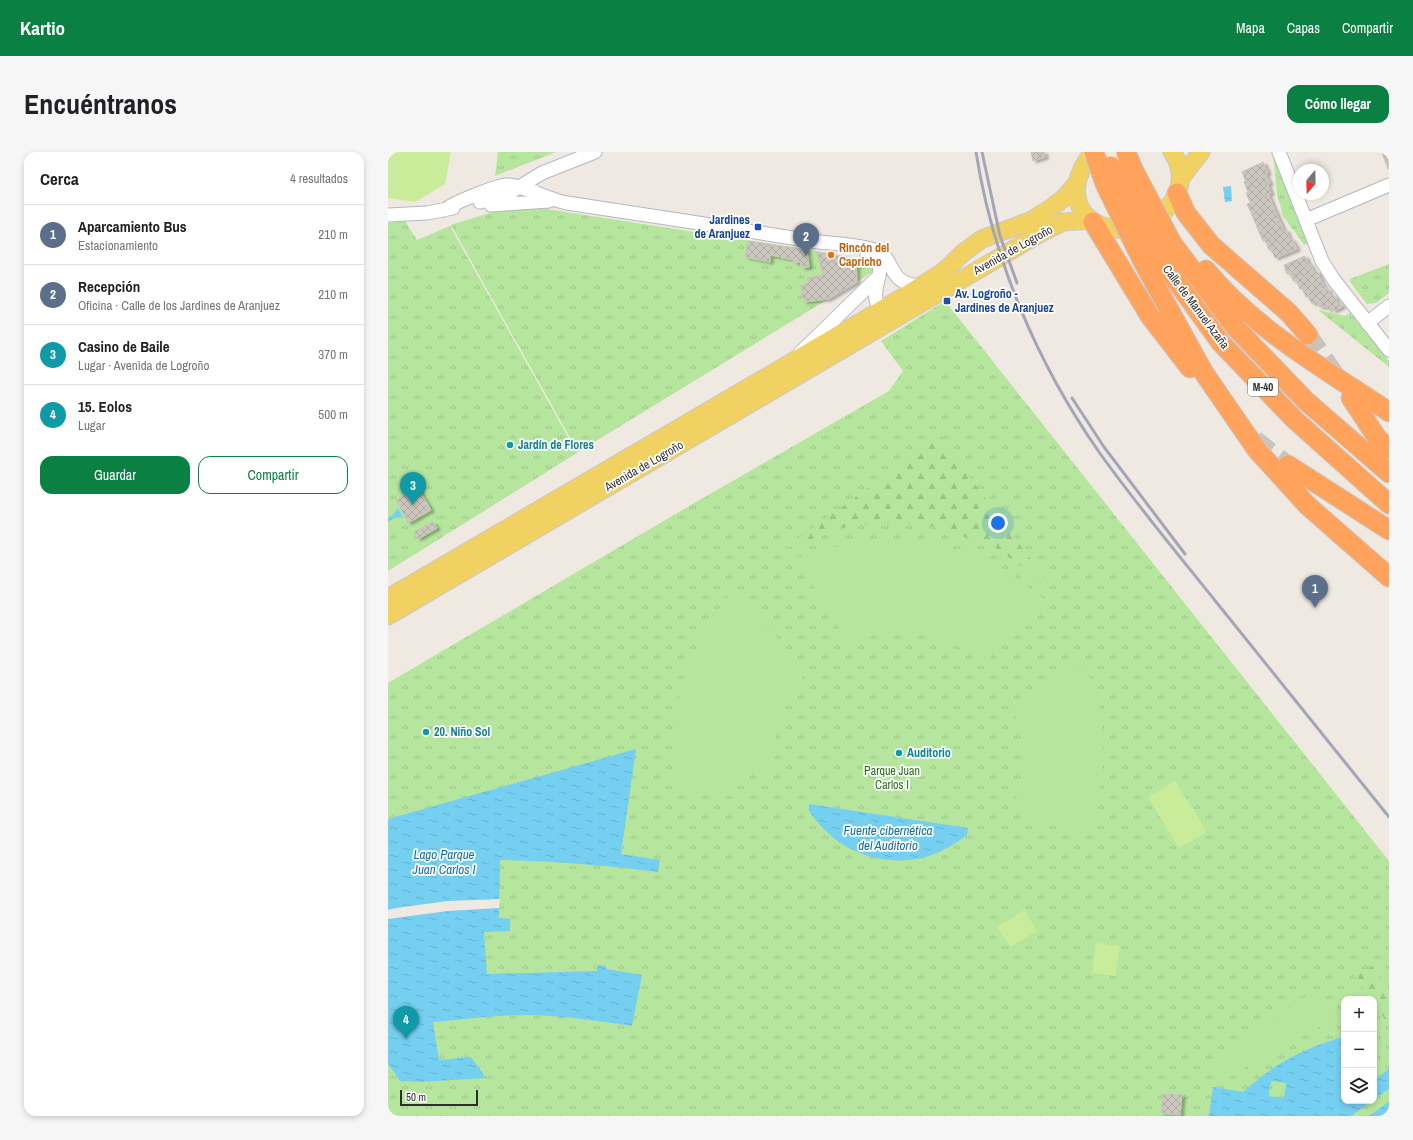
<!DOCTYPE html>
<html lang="es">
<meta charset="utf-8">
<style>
:root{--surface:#fff;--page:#f6f6f6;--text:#202124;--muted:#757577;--line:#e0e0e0;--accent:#0b8043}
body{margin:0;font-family:"Archivo Narrow",sans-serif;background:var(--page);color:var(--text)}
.controls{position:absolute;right:12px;bottom:12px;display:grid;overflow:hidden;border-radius:8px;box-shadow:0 2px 6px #0003}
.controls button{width:36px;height:36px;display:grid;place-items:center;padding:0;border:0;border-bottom:1px solid var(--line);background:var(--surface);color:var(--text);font:20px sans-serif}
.compass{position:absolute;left:905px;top:12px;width:36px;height:36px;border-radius:50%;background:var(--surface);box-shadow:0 2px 6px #0003;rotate:199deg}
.scale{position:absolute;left:12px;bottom:10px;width:78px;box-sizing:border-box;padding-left:4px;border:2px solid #2e2e2e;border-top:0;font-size:11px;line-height:14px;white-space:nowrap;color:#2e2e2e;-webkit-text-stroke:3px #fff;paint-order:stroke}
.you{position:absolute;left:610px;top:371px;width:14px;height:14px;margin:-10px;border:3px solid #fff;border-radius:50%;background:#1a73e8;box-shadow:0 0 0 6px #1a73e833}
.badge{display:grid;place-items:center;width:26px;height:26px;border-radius:50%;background:var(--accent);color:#fff;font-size:13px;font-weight:700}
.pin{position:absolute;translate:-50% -33px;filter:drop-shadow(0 1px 2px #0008)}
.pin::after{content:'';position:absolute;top:21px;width:14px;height:12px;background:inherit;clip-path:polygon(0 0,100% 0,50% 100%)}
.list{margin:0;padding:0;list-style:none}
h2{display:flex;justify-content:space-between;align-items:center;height:52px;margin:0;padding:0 16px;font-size:17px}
h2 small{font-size:13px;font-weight:400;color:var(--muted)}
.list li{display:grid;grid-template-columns:26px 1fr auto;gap:12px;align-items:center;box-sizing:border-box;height:60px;padding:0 16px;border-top:1px solid var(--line)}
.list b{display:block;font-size:15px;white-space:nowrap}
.list p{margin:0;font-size:13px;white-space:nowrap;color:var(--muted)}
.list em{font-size:13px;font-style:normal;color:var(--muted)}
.actions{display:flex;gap:8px;padding:12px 16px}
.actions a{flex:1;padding:9px 0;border:1px solid var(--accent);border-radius:12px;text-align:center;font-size:14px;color:var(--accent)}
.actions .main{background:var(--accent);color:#fff}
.icon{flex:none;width:22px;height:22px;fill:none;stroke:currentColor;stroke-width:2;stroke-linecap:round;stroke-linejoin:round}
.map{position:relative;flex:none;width:1001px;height:964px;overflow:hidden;border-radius:12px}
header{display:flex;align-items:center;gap:24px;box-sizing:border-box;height:56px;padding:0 20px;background:var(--accent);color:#fff}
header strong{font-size:19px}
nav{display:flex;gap:22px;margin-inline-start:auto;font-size:14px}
.intro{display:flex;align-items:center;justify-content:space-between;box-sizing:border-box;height:96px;padding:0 24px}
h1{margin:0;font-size:28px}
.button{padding:10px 18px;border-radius:12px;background:var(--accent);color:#fff;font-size:14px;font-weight:700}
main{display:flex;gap:24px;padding:0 24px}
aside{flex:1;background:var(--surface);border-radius:12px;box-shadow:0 2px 6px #0003}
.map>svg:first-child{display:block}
.grass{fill:url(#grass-tufts);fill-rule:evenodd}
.forest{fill:url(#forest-firs)}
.garden{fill:#b6e59e}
.pitch{fill:#c9ec9a}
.water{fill:url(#water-ripples);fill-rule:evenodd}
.pier{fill:#efe9e1}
.building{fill:url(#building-cross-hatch);stroke:#cbc5ba;filter:url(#shadow)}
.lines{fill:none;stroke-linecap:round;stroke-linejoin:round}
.highway-tunnel{stroke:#c8c4bd;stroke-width:19;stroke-dasharray:19 10;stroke-linecap:butt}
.minor-casing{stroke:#b4b7c1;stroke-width:15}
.major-casing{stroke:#c9c9c9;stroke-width:19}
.highway-casing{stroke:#c9c9c9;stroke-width:21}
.minor{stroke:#fff;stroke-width:13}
.major{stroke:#f2d163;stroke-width:17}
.highway{stroke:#ffa35c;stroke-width:19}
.rail{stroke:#a3a6b8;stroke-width:3}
.highway-bridge-casing{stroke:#c9c9c9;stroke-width:21;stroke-linecap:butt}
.highway-bridge{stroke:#ffa35c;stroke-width:19}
.transit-dot{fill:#1a4fb4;stroke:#fff;stroke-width:1.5}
.food-dot{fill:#e8710a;stroke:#fff;stroke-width:1.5}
.culture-dot{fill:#0f9aa8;stroke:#fff;stroke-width:1.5}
.labels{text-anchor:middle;stroke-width:3.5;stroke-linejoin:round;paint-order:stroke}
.shield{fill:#fff;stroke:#6d6d6d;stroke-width:1}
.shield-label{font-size:11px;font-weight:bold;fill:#2e2e2e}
.transit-label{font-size:12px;font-weight:bold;fill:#164399;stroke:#fff;text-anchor:end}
.food-label{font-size:12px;font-weight:bold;fill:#c56008;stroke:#fff;text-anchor:start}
.street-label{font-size:12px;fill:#2e2e2e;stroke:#fff}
.culture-label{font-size:12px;font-weight:bold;fill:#0d838f;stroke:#fff;text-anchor:start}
.park-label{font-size:12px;fill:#2c6e1b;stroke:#fff}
.water-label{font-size:13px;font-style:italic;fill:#0d6fa3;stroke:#fff}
</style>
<header>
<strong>Kartio</strong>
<nav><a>Mapa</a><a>Capas</a><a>Compartir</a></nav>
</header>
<div class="intro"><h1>Encuéntranos</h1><a class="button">Cómo llegar</a></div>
<main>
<aside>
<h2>Cerca<small>4 resultados</small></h2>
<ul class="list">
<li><span class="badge" style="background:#5c6f8a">1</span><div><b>Aparcamiento Bus</b><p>Estacionamiento</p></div><em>210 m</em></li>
<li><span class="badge" style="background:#5c6f8a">2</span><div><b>Recepción</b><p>Oficina · Calle de los Jardines de Aranjuez</p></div><em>210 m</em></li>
<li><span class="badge" style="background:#0f9aa8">3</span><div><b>Casino de Baile</b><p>Lugar · Avenida de Logroño</p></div><em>370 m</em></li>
<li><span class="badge" style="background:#0f9aa8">4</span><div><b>15. Eolos</b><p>Lugar</p></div><em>500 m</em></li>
</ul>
<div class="actions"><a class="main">Guardar</a><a>Compartir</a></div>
</aside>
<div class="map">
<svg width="1001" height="964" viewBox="0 0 1001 964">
<defs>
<pattern id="grass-tufts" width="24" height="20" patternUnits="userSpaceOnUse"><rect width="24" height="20" fill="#b6e59e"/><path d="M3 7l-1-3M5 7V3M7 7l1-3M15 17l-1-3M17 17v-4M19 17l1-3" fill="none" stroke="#9dc588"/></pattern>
<pattern id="forest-firs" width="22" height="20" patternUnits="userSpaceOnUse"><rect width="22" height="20" fill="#b6e59e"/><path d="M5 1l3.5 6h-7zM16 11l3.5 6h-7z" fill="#9dc588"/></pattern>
<pattern id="water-ripples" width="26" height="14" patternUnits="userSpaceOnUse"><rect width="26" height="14" fill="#75cff0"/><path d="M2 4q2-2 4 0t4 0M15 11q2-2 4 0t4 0" fill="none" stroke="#66b2ce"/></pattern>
<pattern id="building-cross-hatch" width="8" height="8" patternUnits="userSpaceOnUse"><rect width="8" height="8" fill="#cbc7bf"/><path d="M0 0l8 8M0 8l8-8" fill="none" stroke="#afaba4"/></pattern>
<filter id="shadow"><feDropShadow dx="3.5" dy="2" stdDeviation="1" flood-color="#0004"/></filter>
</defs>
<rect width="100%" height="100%" fill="#efe9e1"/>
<!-- grass -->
<path class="grass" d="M110,0H168L107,24Z
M885,3L920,92L916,93L895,64L889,42Z
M152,56L423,98L484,109L487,114L486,119L190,300L63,73L108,59Z
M17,69L29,88L62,74L189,301L0,419V71Z
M1001,112V141L988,151L979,152L962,130V127Z
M557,149L1001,709V964H0V531L296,357L501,239L515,219L493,189ZM956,847H986V949H956Z
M930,158L957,164L962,161L1001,209V215Z"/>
<!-- forest -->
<path class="forest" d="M552,285L664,436L605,394L536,372L464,373L395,397Z
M984,814L1001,838V873L986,852V847H983L967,825Z"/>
<!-- garden -->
<path class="garden" d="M474,387L542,389L606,410L661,450L595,511L565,491L530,480L494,479L459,489L408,406Z
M346,436L419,520C394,550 384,581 386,620L351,617L342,644L286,637C280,552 295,504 346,436Z
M689,511L695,520L705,528C720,586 720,625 699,681L624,661L634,624V587L624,551Z
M922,841L925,845L928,842L947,867L884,899L846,922L825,917L826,911Z"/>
<!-- pitch -->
<path class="pitch" d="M0,0H63L57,32L27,50L0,46Z
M787,629L819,680L791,696L760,645Z
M636,758L649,779L622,795L609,775Z
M708,791L732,794L727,824L704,821Z"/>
<!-- water -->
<path class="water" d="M843,34L844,49L837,50L835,35Z
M10,356L15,366L7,365L0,370V366L6,362Z
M248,597L233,702L272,708L270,720C217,713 165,709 112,708L111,766L122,767V779L96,780L99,822L209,819L210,813L218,814V817L254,823L244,874C211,869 177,864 143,863C110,863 78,867 45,870L51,908L83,905L98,926L32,930L12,929L0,912V667Z
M421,652L580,676L579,683C567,692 555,699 541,704C507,715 464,705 439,680C432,674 426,666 421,659Z
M954,885L956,887V949H984L963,964H821L825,935L855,940C888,911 912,898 954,885ZM883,929L898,931L896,946L881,944Z
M1001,917V937L986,947V928Z
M1001,950V964H981L999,951Z"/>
<!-- pier -->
<path class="pier" d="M112,747L111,756L60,759L0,767V758L8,756L60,749Z"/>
<!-- building -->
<path class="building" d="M643,0H656L657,5L645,9Z
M997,0H1001L1000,17L994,1Z
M875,10L880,21L858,30L854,20Z
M877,22L882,31L860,40L856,30Z
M879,32L883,41L862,50L858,41Z
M880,42L884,52L863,61L859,52Z
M884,52L888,61L867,70L863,61Z
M888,61L892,70L871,80L867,70Z
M892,70L896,79L875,89L871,80Z
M898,78L902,88L881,98L877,88Z
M904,87L909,97L887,106L883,97Z
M360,89L419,98L421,115L414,116L412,110L406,111V108L382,103V110L357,105Z
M429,100L468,107L469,130L440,147L416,150L412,134L421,131L419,126L435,123Z
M917,104L921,113L899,122L896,113Z
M922,112L926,120L905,129L902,121Z
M929,119L933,128L912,137L908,128Z
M933,128L937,136L918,145L914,136Z
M939,136L943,144L924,152L920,144Z
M946,143L950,152L952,151L954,155L945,159L944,156L940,158L939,155H931L929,150Z
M30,336L43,358L20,371L8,348Z
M45,370L49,376L30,387L26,380Z
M775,942L794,943L792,963L773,961Z"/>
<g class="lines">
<!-- highway-tunnel -->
<path class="highway-tunnel" d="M920,183L950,227
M867,288L900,313"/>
<defs>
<path id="minor" d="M891,0L934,109L946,128L1001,198
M92,50L118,43L154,21L207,0
M103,53L161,49
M57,58C64,51 108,34 118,33C133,32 161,48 179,51C258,63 338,75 417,88C439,92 462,91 483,97C511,104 495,131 532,134
M0,63L39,61L65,56
M918,68L1001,33
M491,124C487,141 483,152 500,162
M979,171L1001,154
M412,201L491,124L492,116L491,110L479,103"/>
<path id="major" d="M705,0C648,71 754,109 788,43C795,30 793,12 784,0
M793,26L813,0
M0,446L515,145L555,120L576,100L594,87L642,69L663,56L676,46L689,31
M0,464L653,81L675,70L702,68"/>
<path id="highway" d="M789,41L798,61L823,93L901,161L920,183
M705,70L762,164L802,216
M784,91L847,175L918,249L1001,321
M768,101L833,191L907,268L1001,352
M755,110L816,221L869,298L919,353L1001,425
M818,118C867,178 937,217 1001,260
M963,246L990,287L1001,297
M900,313L1001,378"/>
</defs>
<!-- minor casing -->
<use href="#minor" class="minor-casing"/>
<!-- major casing -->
<use href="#major" class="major-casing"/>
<!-- highway casing -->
<use href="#highway" class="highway-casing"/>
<!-- minor -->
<use href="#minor" class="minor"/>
<!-- major -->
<use href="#major" class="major"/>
<!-- highway -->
<use href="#highway" class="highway"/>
<!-- rail -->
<path class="rail" d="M588,0C605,108 649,211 711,300C748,352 789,401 829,451C886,522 944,594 1001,665
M594,0L612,84L629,131
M684,246L716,295L797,402"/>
<defs>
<path id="highway-bridge" d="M706,0L717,32L755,110
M738,0L746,19L784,91
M723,14L768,101"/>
</defs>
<!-- highway-bridge casing -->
<use href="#highway-bridge" class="highway-bridge-casing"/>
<!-- highway-bridge -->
<use href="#highway-bridge" class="highway-bridge"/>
</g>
<!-- markers -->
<g class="transit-dot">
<rect x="366" y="71" width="8" height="8" rx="2"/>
<rect x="555" y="145" width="8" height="8" rx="2"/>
</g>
<circle class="food-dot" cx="443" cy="103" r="4"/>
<g class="culture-dot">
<circle cx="122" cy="293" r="4"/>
<circle cx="38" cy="580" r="4"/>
<circle cx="511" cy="601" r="4"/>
</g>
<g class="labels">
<!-- shield labels -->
<rect class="shield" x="860" y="226" width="30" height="18" rx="3"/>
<g class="shield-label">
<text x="875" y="239">M-40</text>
</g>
<!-- transit labels -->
<g class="transit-label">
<text x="362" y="72">Jardines<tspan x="362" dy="14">de Aranjuez</tspan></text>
<text x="567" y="146" text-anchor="start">Av. Logroño -<tspan x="567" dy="14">Jardines de Aranjuez</tspan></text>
</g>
<!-- food labels -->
<g class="food-label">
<text x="451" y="100">Rincón del<tspan x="451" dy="14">Capricho</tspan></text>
</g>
<!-- street labels -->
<g class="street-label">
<text transform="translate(625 98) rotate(-29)" y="4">Avenida de Logroño</text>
<text transform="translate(808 155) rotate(53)" y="4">Calle de Manuel Azaña</text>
<text transform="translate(256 314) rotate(-30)" y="4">Avenida de Logroño</text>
</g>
<!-- culture labels -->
<g class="culture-label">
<text x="130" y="297">Jardín de Flores</text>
<text x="46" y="584">20. Niño Sol</text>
<text x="519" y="605">Auditorio</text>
</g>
<!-- park labels -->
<g class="park-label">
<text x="504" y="623">Parque Juan<tspan x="504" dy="14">Carlos I</tspan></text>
</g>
<!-- water labels -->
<g class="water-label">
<text x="500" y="683">Fuente cibernética<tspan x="500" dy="15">del Auditorio</tspan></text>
<text x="56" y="707">Lago Parque<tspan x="56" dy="15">Juan Carlos I</tspan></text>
</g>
</g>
</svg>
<div class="controls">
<button>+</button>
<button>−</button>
<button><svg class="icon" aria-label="layers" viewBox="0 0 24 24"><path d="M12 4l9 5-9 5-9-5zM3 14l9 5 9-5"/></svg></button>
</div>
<svg class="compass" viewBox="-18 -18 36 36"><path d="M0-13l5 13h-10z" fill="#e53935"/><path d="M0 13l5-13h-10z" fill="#757577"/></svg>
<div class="scale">50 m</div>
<div class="you"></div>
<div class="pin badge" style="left:927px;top:456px;background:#5c6f8a">1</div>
<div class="pin badge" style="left:418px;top:104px;background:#5c6f8a">2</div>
<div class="pin badge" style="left:25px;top:353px;background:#0f9aa8">3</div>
<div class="pin badge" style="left:18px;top:887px;background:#0f9aa8">4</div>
</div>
</main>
